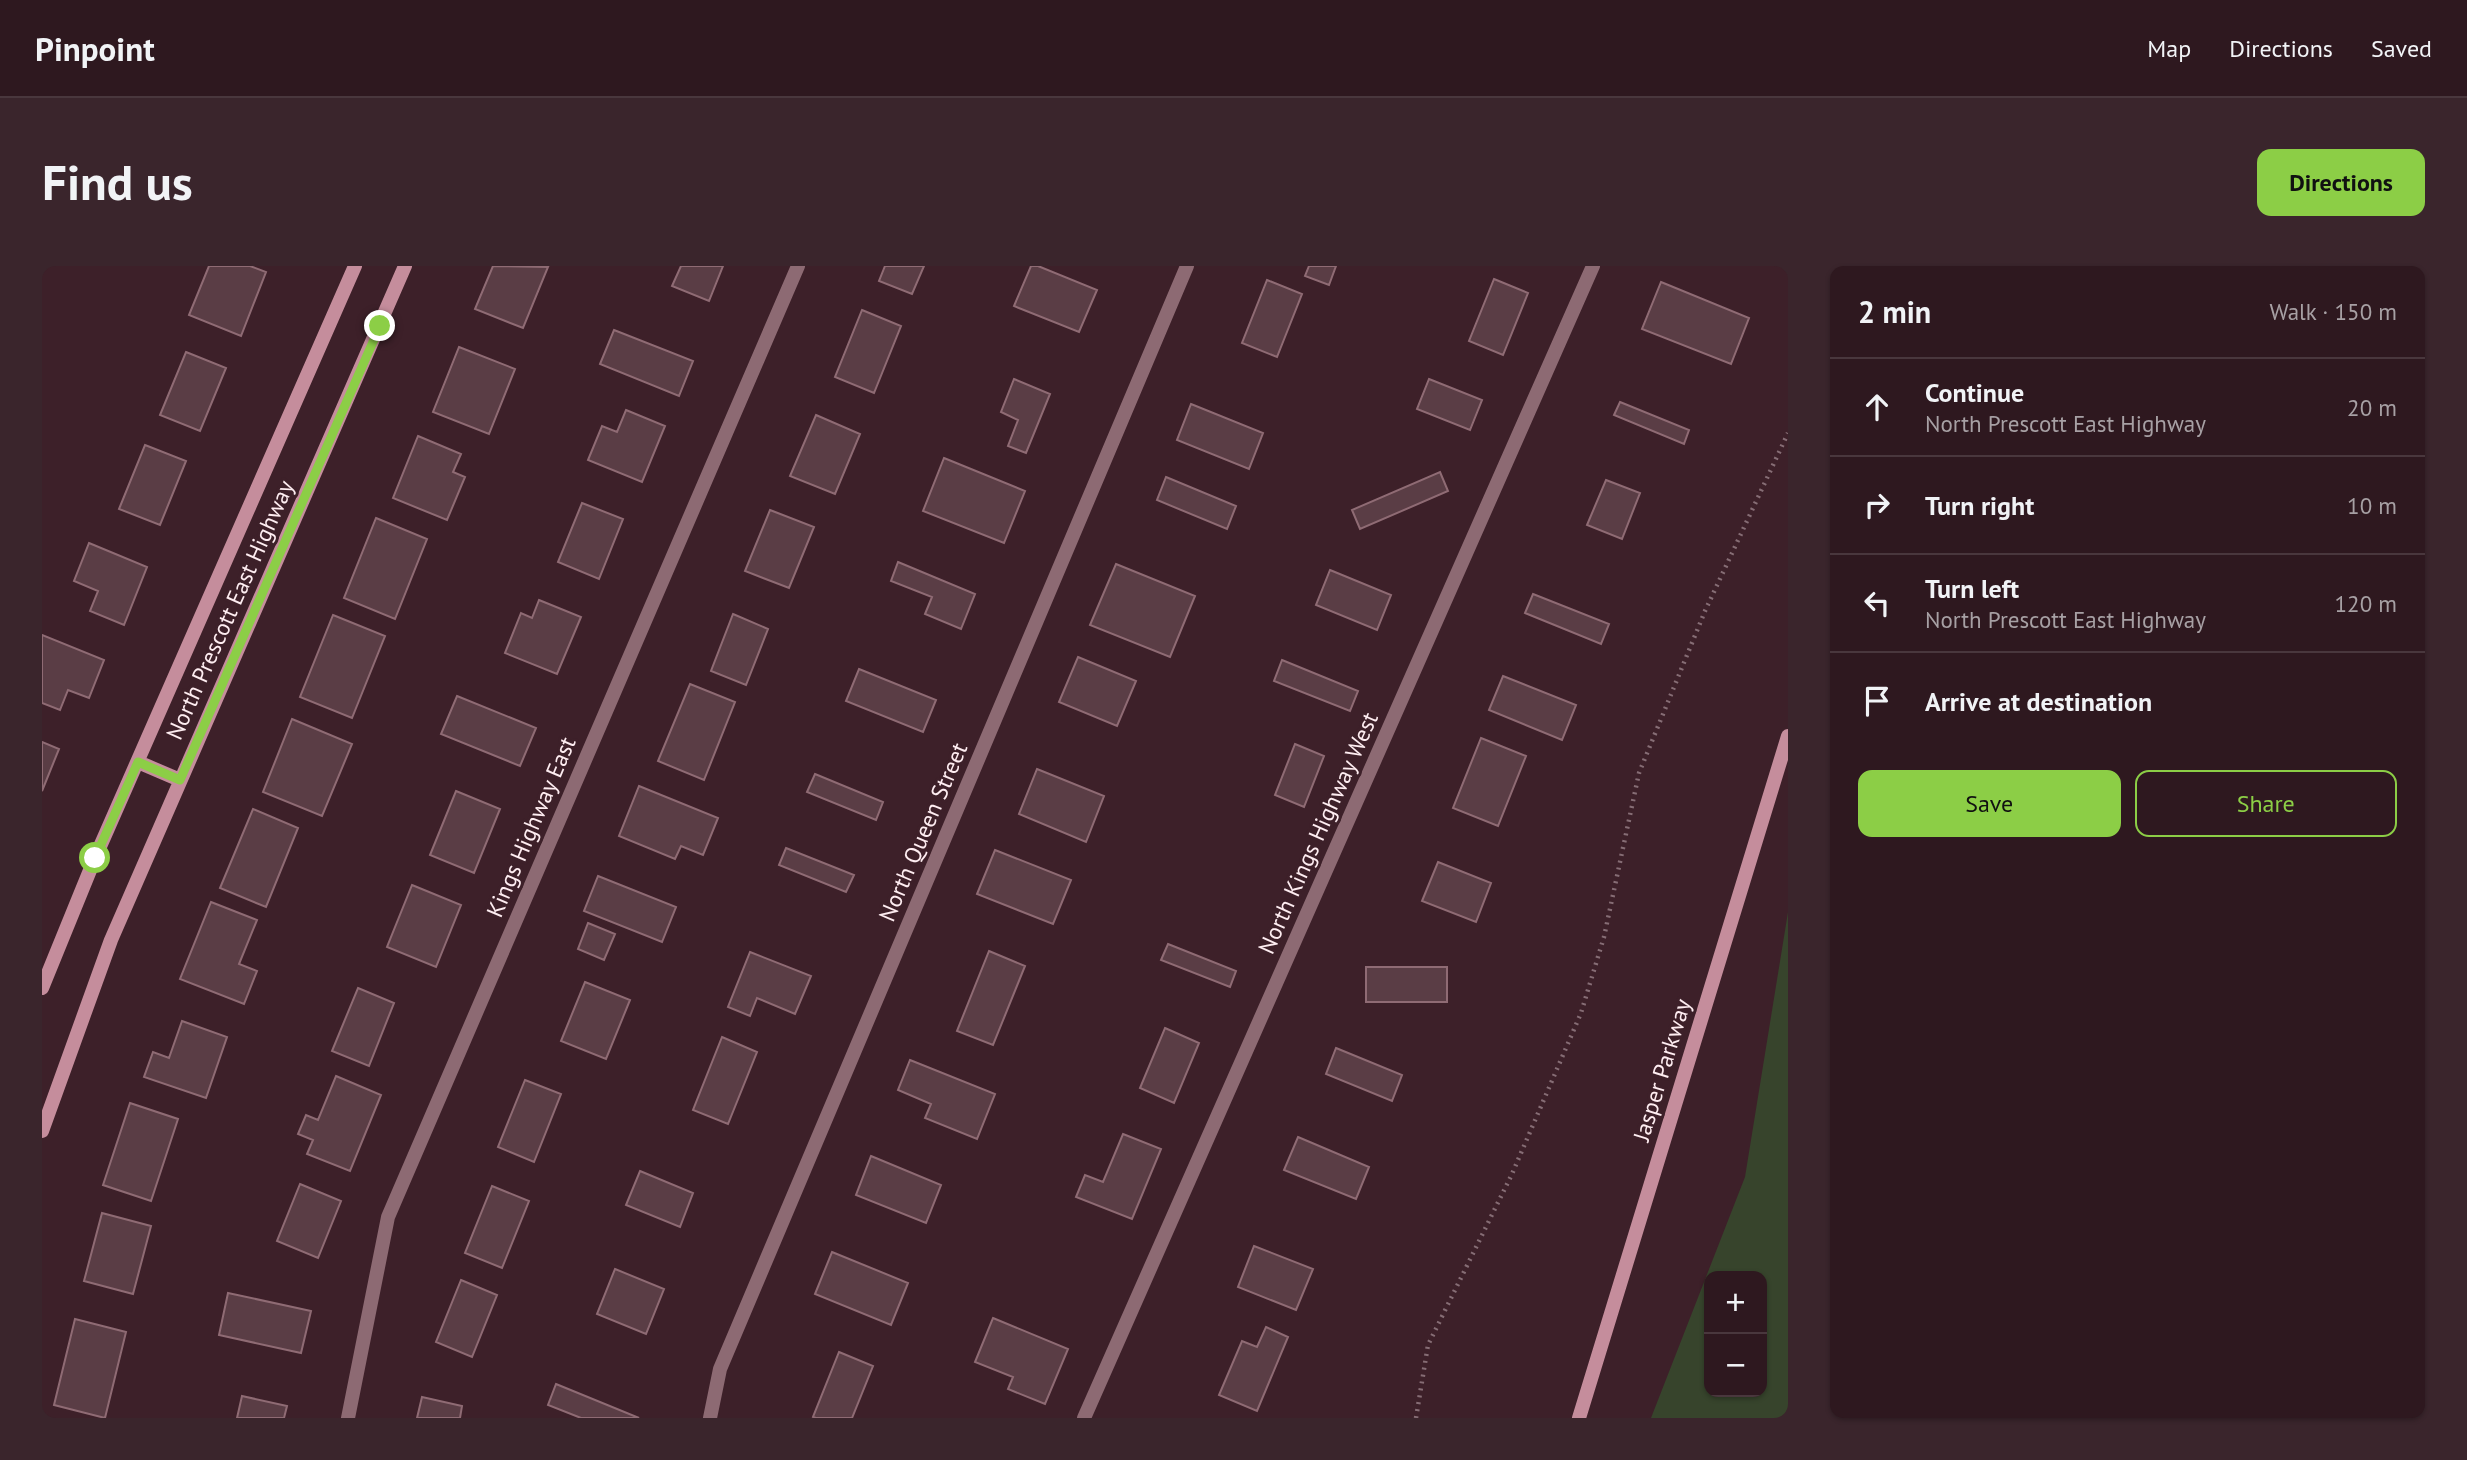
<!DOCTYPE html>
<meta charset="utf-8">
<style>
:root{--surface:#2e181f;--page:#3a252c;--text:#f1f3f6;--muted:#a7a0a4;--line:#49373d;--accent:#8cce46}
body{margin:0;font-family:"PT Sans",sans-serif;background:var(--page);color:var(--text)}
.controls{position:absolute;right:21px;bottom:21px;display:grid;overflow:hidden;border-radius:14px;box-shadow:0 2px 5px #0004}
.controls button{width:63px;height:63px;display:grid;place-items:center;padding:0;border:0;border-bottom:2px solid var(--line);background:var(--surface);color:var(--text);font:35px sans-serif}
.stop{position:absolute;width:21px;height:21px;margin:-16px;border:5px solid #8cce46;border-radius:50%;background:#fff}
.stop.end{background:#8cce46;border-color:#fff;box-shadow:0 2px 7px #0008}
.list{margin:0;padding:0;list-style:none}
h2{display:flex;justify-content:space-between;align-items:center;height:91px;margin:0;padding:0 28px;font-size:30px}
h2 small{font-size:23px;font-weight:400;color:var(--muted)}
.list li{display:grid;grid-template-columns:46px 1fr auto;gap:21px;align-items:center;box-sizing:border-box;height:98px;padding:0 28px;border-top:2px solid var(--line)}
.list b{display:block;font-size:26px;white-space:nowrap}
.list p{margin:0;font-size:23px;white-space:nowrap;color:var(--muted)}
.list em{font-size:23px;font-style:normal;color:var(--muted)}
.actions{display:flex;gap:14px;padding:21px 28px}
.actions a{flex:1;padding:16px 0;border:2px solid var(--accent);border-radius:14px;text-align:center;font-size:24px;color:var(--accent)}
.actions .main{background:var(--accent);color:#111}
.icon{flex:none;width:38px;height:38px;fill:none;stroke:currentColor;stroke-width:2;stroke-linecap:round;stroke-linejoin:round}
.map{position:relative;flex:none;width:1746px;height:1152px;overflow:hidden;border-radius:14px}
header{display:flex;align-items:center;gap:42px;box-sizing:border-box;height:98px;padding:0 35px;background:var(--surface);border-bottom:2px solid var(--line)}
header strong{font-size:33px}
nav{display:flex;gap:38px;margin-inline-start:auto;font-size:24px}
.intro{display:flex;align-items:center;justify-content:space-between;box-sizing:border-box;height:168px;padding:0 42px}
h1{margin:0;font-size:49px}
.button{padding:18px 32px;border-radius:14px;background:var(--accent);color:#111;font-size:24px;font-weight:700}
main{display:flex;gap:42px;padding:0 42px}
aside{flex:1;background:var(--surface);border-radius:14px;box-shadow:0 2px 5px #0004}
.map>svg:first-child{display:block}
.green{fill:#37442c;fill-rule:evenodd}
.building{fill:#5a3d45;stroke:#8f6b74;stroke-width:2}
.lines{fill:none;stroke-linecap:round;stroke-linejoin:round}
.path{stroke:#866d75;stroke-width:4.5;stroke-dasharray:2 5;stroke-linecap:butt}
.street{stroke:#8d6a73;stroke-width:14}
.secondary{stroke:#c58d9c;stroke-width:14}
.route{stroke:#8cce46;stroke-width:9}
.labels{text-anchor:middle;stroke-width:6;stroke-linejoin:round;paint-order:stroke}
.street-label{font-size:23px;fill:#feedf1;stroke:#3d2029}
</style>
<header>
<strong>Pinpoint</strong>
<nav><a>Map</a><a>Directions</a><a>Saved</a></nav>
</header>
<div class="intro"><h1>Find us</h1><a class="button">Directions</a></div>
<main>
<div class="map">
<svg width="1746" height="1152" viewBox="0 0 1746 1152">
<rect width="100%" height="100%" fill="#3d2029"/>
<!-- green -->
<path class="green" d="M1746,646V1152H1609L1703,911ZM1667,1010H1720V1126H1667Z"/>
<!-- building -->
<path class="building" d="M167,0H208L224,6L199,70L147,49Z
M451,0L506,1L481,62L433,43Z
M639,0H681L667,35L630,20Z
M843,0H882L870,28L837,15Z
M989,0H996L1055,24L1037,66L972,40Z
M1267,0H1294L1287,19L1263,10Z
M1452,13L1486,27L1461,89L1427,75Z
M1225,14L1260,28L1235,91L1200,77Z
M1619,16L1707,52L1689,98L1600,63Z
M820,44L859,60L832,127L793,111Z
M572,64L651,95L637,130L558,98Z
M417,81L473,103L447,168L391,146Z
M144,86L184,102L158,165L118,149Z
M972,113L1008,128L984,187L966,180L976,154L959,146Z
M1387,113L1440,134L1428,164L1375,143Z
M1578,136L1647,164L1642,178L1572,149Z
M1149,138L1221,167L1207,203L1135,174Z
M584,144L623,160L600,216L546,194L560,160L575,166Z
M774,149L818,168L793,228L748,210Z
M376,170L419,188L411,206L423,211L405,254L351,232Z
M103,179L144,195L118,259L77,243Z
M902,192L983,225L962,277L881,245Z
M1398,206L1406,225L1318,263L1310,244Z
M1124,211L1194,240L1185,263L1115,234Z
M1564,214L1598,227L1580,273L1545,259Z
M540,237L581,253L557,313L516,296Z
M728,244L772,261L747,322L703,305Z
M334,252L385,273L353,353L302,332Z
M47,277L105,301L82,359L48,345L56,325L32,315Z
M856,296L933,328L919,363L883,348L890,331L849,315Z
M1074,298L1153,330L1128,391L1048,359Z
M1288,304L1349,329L1335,364L1274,339Z
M1491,328L1567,358L1559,378L1483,347Z
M497,334L539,351L515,408L463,387L479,347L490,352Z
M691,348L726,363L704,419L669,405Z
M291,349L343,370L310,452L258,431Z
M0,369L62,394L47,432L26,424L18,444L0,437Z
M1036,391L1094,415L1075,460L1017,436Z
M1240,394L1316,425L1308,445L1232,415Z
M817,403L894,434L881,466L804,435Z
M1461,410L1534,439L1520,474L1447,444Z
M648,418L693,436L662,514L616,495Z
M415,430L494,462L478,500L399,468Z
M250,453L310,478L280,550L221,526Z
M1439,472L1484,490L1456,560L1411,542Z
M0,476L17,483L0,525Z
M1253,478L1282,490L1262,541L1233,529Z
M995,503L1062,530L1044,576L977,548Z
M773,508L841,536L834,554L765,526Z
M597,520L676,552L661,589L639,580L633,593L577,570Z
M414,525L458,543L432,607L388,589Z
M211,543L256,562L224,641L178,622Z
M744,582L812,609L804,626L737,599Z
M953,584L1029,614L1011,658L935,628Z
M1396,596L1449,617L1434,656L1380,635Z
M556,610L634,641L620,676L542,645Z
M370,619L419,639L394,701L345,681Z
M169,636L215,654L197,698L215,705L202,738L138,713Z
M546,657L573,668L562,694L536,683Z
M1126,678L1194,705L1188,721L1119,694Z
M947,685L983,700L951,779L915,765Z
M708,686L769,710L753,748L715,732L708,750L686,741Z
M1324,701H1405V736H1324Z
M543,716L588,734L564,793L519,775Z
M316,722L352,737L327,800L290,785Z
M140,755L185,771L164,832L102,811L111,786L127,792Z
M1123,762L1157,777L1132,837L1098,822Z
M680,771L715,786L686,858L651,844Z
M1294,782L1360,809L1350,835L1284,808Z
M868,794L953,828L935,873L883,852L889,838L856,824Z
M294,810L339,829L308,905L265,888L271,874L256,868L264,849L276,854Z
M483,814L519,828L492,896L456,881Z
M88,837L136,853L109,935L61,919Z
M1081,868L1119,883L1090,953L1034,931L1043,909L1061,916Z
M1256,871L1327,901L1314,933L1242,904Z
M829,890L899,919L884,957L814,929Z
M598,905L651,927L638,961L584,939Z
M258,918L299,935L276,992L235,975Z
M450,920L487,935L460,1002L423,987Z
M60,947L109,960L91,1028L42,1015Z
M1212,980L1271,1003L1254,1044L1196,1021Z
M790,986L866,1017L849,1059L773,1028Z
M573,1003L622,1023L604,1068L555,1048Z
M419,1014L455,1029L430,1091L394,1076Z
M186,1027L269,1045L259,1087L177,1069Z
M951,1052L1026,1083L1003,1138L966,1123L971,1111L933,1096Z
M33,1053L84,1066L63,1152L12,1139Z
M1224,1061L1246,1071L1215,1145L1177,1129L1200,1075L1215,1081Z
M797,1086L831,1100L810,1152H774L771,1151Z
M514,1118L597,1152H539L506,1139Z
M200,1130L245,1140L242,1152H195Z
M380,1131L420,1140L418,1152H375Z"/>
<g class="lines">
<!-- path -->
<path class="path" d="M1374,1152L1386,1079L1470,908L1539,747L1562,671L1597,507L1663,345L1746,167"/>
<!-- street -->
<path class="street" d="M306,1152L346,951L756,0
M668,1152L678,1103L1145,0
M1042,1152L1551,0"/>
<!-- secondary -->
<path class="secondary" d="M96,496L138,514
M0,722L53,592L313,0
M0,865L69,674L363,0
M1537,1152L1746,470"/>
</g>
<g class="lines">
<!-- route -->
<path class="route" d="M53,592L96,496L138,514L338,60"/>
</g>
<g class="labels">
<!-- street labels -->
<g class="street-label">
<text transform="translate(188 344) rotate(-66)" y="8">North Prescott East Highway</text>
<text transform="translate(489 561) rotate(-67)" y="8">Kings Highway East</text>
<text transform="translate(881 566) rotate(-67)" y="8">North Queen Street</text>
<text transform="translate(1276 567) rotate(-66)" y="8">North Kings Highway West</text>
<text transform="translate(1620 804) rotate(-73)" y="8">Jasper Parkway</text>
</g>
</g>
</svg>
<div class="controls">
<button>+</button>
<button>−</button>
</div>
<div class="stop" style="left:53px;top:592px"></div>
<div class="stop end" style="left:338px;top:60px"></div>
</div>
<aside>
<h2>2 min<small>Walk · 150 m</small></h2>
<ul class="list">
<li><svg class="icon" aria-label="ahead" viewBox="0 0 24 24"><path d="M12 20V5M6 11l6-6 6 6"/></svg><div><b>Continue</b><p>North Prescott East Highway</p></div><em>20 m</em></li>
<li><svg class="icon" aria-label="right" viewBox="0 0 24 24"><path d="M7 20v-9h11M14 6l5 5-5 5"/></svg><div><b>Turn right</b></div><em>10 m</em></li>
<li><svg class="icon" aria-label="left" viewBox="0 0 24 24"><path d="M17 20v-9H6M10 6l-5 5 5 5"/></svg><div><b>Turn left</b><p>North Prescott East Highway</p></div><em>120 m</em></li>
<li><svg class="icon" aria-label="arrive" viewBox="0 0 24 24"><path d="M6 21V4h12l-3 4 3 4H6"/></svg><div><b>Arrive at destination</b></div></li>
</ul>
<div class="actions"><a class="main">Save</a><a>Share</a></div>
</aside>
</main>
